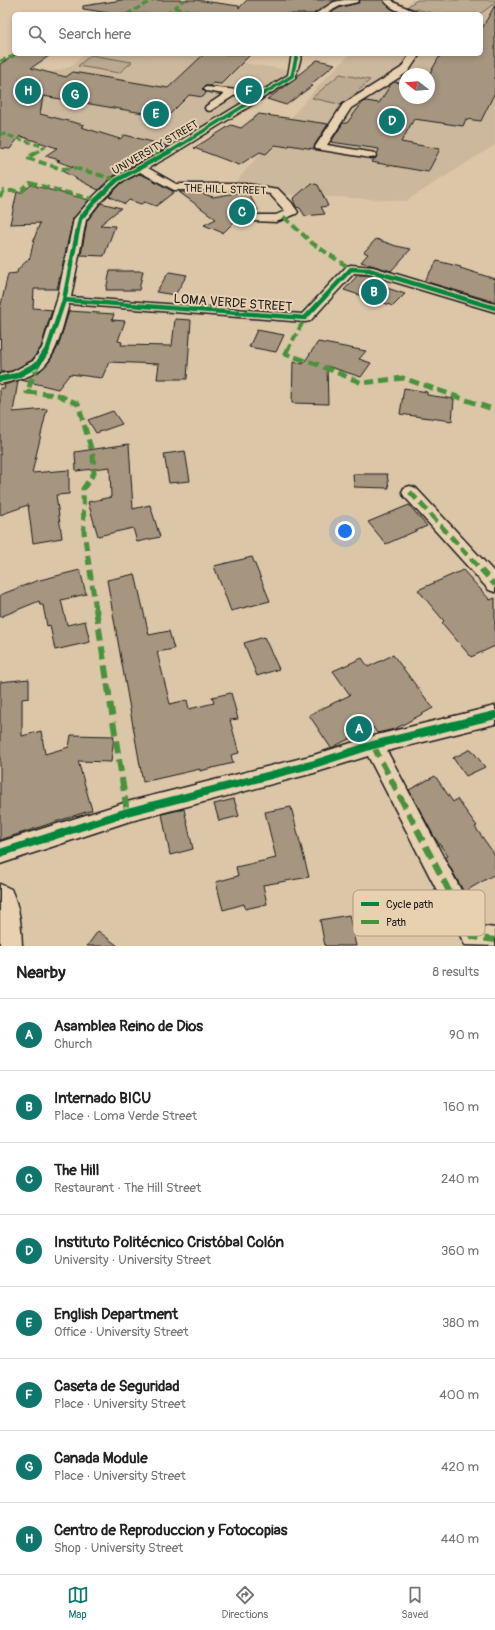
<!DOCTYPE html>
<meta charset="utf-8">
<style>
:root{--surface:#fff;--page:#f2f2f2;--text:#222;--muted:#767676;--line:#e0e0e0;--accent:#0f766e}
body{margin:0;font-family:Pangolin,sans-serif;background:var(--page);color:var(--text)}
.compass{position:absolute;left:399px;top:68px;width:36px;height:36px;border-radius:50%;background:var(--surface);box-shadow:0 2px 6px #0003;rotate:287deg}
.you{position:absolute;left:345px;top:531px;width:14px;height:14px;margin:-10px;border:3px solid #fff;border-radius:50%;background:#1a73e8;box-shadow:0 0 0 6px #1a73e833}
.badge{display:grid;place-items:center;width:26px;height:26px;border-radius:50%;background:var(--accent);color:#fff;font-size:13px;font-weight:700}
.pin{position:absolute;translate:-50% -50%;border:2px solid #fff;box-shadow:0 1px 4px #0006}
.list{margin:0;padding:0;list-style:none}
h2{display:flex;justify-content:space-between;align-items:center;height:52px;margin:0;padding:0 16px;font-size:17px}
h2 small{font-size:13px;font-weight:400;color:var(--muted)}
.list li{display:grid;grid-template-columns:26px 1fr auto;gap:12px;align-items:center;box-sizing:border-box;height:72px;padding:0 16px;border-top:1px solid var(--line)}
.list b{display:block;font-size:15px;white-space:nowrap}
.list p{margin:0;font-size:13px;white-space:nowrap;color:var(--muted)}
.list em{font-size:13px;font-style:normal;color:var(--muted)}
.icon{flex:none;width:22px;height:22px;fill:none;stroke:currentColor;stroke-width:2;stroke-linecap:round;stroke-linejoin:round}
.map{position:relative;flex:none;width:495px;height:946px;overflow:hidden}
.search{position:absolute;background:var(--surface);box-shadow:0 2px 6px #0003;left:12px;right:12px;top:12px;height:44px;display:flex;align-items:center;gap:10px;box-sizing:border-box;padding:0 14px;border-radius:6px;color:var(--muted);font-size:15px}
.sheet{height:628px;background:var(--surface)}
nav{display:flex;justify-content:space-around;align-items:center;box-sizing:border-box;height:56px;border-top:1px solid var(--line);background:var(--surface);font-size:11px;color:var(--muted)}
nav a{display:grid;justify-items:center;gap:2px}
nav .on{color:var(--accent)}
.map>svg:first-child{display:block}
.built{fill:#ccb89c;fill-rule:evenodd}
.green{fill:#bcaa91;stroke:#6c6356}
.building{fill:#a69680;stroke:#1c1c1c}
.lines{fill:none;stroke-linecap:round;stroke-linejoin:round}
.minor-casing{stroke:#1c1c1c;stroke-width:3}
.highway-casing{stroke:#1c1c1c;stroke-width:3}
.minor{fill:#e8d1b1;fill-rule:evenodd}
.highway{fill:#e8d1b1;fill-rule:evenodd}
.quiet-far3{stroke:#49923c;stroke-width:3;stroke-dasharray:6 3;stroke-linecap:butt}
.quiet-far2{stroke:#49923c;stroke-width:4;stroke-dasharray:8 4;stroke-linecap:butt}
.quiet-far1{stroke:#49923c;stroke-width:5;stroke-dasharray:10 5;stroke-linecap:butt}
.quiet{stroke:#49923c;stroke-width:6;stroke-dasharray:13 6;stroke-linecap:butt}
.cycleway-far3-casing{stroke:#e8d1b1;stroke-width:5}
.cycleway-far2-casing{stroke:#e8d1b1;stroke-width:6}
.cycleway-far1-casing{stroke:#e8d1b1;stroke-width:8}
.cycleway-casing{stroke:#e8d1b1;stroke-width:10}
.cycleway-far3{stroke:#00873e;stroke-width:3.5}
.cycleway-far2{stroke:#00873e;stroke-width:4.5}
.cycleway-far1{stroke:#00873e;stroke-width:6}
.cycleway{stroke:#00873e;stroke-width:8}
.labels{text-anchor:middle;stroke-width:4;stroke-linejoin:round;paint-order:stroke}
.far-street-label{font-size:11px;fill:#1c1c1c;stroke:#e8d1b1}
.street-label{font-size:13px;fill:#1c1c1c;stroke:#e8d1b1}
.key{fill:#e8d1b1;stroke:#ab9b84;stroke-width:1}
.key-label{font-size:11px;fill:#1c1c1c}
</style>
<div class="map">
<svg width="495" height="946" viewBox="0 0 495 946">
<rect width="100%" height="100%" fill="#dcc6a8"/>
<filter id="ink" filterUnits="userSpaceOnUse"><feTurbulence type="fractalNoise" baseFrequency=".025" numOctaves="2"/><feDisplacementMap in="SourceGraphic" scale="8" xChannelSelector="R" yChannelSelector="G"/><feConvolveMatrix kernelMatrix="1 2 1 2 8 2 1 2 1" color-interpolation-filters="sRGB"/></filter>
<g filter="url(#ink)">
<!-- built -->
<path class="built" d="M412,0H495V145L406,201L228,191L320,84L350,54H481V14H393L405,8ZM405,74H429V98H405Z
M85,54H187L288,70L286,75L205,127L169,145L3,119L31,77L70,67Z"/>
<!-- green -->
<path class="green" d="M417,0H495V3L480,14H437L407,7Z
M91,55L132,62L119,73L78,66Z
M340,74L370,80L343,105L312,98Z"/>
<!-- building -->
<path class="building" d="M122,0H196L239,6V8L247,0H336L314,14H116L83,9V6Z
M360,0H383L390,8L399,13L398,14H328L341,7L358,3Z
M495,5V92L481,121L466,119L463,126L414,119L401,142L440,149L428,172L371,162L376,158L379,149L331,142L343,123H347L363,102L366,101L379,103L391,84L394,82L405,84V98H429V74H424L425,72L430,73L441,54H481V30Z
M17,54H52L31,68L66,77L73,72L168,88L204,54H251L221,84L213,83L211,86H205L202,89L206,93L203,97L189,95L167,117L43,96L40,114L84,125L81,127L120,139L125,135L168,146L112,177L98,190L62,171L73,167L57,161L60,160L45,156L57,148L20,136L10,149L0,148V64Z
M317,60L335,64L310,85L312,86L286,105L267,99L296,79L297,76Z
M259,114L328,124L314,146V149L289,145L288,147L275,145L266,154L260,152L239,165L194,148L231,125L241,128Z
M139,174L147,177L174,192L156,206L144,202L141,204L129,200L125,204L109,196L122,183Z
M311,183L318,185L328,206L321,207L325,214L305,216L300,208L296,207L293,199Z
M31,185L89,200L73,219L57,289H34L33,308L52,310L41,347L32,360L12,371L1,372L0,309L8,274L17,273L18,269L30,258L34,239L40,223L10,224L17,192H23Z
M179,192H198L213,197L236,193H248L258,210L248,217L237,219L223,233L204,225L216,219Z
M101,203L121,208L100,225L115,226L104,256L81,255L87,221Z
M376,239L396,246L411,249L391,271L361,262L368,254L364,252Z
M437,261L461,267L460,268L495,279V302L424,281Z
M110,271H143L139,290H106Z
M169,272L187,275L175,295L156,292Z
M358,275H368L383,280L378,285L405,294L393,306L344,290Z
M69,311L114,314L112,320L125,321L118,341L122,342L121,345L172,346L175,319L191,320L187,379H157L159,364L109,362L102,378L70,374L58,389L21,380L39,372L49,362L58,347Z
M257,330L284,335L276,352L249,347Z
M318,342L366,351L359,359L371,363L361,377L327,366L328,404L292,403L293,362L303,364Z
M18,381L13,412L47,409L32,473L69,470V494L56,495L62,538L33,543L28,505L0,515V388H5L4,385Z
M404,388L427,392V395L454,399L452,421L400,414Z
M113,411L122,424L96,433L88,420Z
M129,444L133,509L150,505L160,537L137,542L133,528L98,536L88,502L111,497L110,467L76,471L75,452Z
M185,451L190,481L169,483L164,454Z
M353,474H387L389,488L354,487Z
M409,505L427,526L386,544L368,522Z
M252,557L270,601L231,611L214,566Z
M80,570L86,594L61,600L67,625L85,621L90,642L55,650L50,625L47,626L43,605H40L39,601L0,617V595L36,581Z
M463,570L490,600L495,598V646L471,657L442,623L444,621L418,590Z
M135,574L149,635L169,631L174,649L157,652L170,704L187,700L189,709L214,703L212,697L231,693L238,719L230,720L239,753L231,755L233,763L200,771V769L143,782L107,580Z
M264,637L279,669L257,676L244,643Z
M393,655L433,708L395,729L377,733L373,727L331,748L309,715L350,695L333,671L362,658L368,667Z
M29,679V698L22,699V736L41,731L45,754L69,747L71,735L114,736L111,762L78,761L92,810L0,840V682Z
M471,749L485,767L466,776L453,758Z
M435,776L453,802L457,799L477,826L475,827L495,855V874L464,892L445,858L448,856L435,838L409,790Z
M234,799L239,816L219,821L214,804Z
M291,807L309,877L263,885L267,904L245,909L244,904L223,910L216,882L238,876L236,867L276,858L265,812Z
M184,809L193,849L170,855L162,814Z
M349,915L356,946H325L320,920Z
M98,931L118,946H87Z"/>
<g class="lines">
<defs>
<path id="minor" d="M344,0H359L358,2L340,6L325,14H315L334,2Z
M384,0H392L395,3L421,14C408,14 392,12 384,0Z
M292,54H302L295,78L168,157L148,168L176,184H247L278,189L291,202L298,212L296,214L276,222L254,221L252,218L254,215H276L285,211L270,194L247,190H174L140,172L121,182L100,202L86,220L71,297L302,314L347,266L351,265L373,267L495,304V312L368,274L354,273L310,321L305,322L69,304C63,324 58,353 43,367C32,377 14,381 0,384V374L12,372L33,361L42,348L57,300L74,219L92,198L113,178L160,153L252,97L235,95L210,111L206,110L205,108L206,106L224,94L206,91L204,89L206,87L260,92L288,75Z
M410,54H420L408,72L351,108L327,145L375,153L376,155L375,157L371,158L316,149L315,147L343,104L401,68Z
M410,486L416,488L495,573V592L489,590L404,496L402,492L404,488Z
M495,706V724L387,751L480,926L495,928V946L465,945L368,756L314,773L127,822L0,864V842L127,802L314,755L373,736Z"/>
<path id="highway" d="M0,884L11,889C20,909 21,924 22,946H0Z"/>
</defs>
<!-- minor casing -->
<use href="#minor" class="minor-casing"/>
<!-- highway casing -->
<use href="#highway" class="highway-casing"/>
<!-- minor -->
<use href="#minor" class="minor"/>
<!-- highway -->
<use href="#highway" class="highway"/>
<!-- quiet-far3 -->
<path class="quiet-far3" d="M175,8L211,14
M127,14L153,0
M167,14L184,0
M0,61L19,54
M0,133L45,147L35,153
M142,149L156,153"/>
<!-- quiet-far2 -->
<path class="quiet-far2" d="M37,152L27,158L62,169L75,168L117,180
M152,152L164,155
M0,197L4,191H22L30,183L96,200
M284,217L312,243L351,269
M287,351L305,318"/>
<!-- quiet-far1 -->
<path class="quiet-far1" d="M287,350L285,354L319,365L362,383L403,378L495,410
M38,364L27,392L58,395L78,404L93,455L94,473L83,489L84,532L96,610
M410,492L495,585"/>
<!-- quiet -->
<path class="quiet" d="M96,609L127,812
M373,745L473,937L495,940"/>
<defs>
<path id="cycleway-far3" d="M168,153L292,76L297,54"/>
<path id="cycleway-far2" d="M64,300L305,318L351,269L369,270L495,308
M47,351L64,300L80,219L96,200L117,180L169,152"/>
<path id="cycleway-far1" d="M0,379L16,376L38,364L47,350"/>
<path id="cycleway" d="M0,853L127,812L314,764L373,745L495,715"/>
</defs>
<!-- cycleway-far3 casing -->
<use href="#cycleway-far3" class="cycleway-far3-casing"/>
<!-- cycleway-far2 casing -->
<use href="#cycleway-far2" class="cycleway-far2-casing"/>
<!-- cycleway-far1 casing -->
<use href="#cycleway-far1" class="cycleway-far1-casing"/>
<!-- cycleway casing -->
<use href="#cycleway" class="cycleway-casing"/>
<!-- cycleway-far3 -->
<use href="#cycleway-far3" class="cycleway-far3"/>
<!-- cycleway-far2 -->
<use href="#cycleway-far2" class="cycleway-far2"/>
<!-- cycleway-far1 -->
<use href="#cycleway-far1" class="cycleway-far1"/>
<!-- cycleway -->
<use href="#cycleway" class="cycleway"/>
</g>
</g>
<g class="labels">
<!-- far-street labels -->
<g class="far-street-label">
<text transform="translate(155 147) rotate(-30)" y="4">UNIVERSITY STREET</text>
<text transform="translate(225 189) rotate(2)" y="4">THE HILL STREET</text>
</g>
<!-- street labels -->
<g class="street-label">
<text transform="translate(233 302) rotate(4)" y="5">LOMA VERDE STREET</text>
</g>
</g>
<!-- legend -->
<rect x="353" y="890" width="132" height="46" rx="6" class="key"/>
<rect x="361" y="902" width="18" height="4" fill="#00873e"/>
<rect x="361" y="920" width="18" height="4" fill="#49923c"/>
<g class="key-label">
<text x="386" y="908">Cycle path</text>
<text x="386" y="926">Path</text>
</g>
</svg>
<svg class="compass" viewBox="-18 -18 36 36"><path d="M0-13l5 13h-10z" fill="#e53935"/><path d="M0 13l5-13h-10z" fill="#767676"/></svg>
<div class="you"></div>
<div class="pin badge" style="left:359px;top:729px">A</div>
<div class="pin badge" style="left:374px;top:292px">B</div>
<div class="pin badge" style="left:242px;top:212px">C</div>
<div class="pin badge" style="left:392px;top:121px">D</div>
<div class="pin badge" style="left:156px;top:114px">E</div>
<div class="pin badge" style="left:249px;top:91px">F</div>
<div class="pin badge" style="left:75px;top:95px">G</div>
<div class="pin badge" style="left:28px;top:91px">H</div>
<div class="search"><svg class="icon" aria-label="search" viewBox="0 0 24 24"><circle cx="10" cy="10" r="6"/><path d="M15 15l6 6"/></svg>Search here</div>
</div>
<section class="sheet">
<h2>Nearby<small>8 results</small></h2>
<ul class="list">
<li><span class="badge">A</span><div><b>Asamblea Reino de Dios</b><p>Church</p></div><em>90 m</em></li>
<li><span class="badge">B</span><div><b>Internado BICU</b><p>Place · Loma Verde Street</p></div><em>160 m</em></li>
<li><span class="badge">C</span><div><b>The Hill</b><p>Restaurant · The Hill Street</p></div><em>240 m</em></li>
<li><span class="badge">D</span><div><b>Instituto Politécnico Cristóbal Colón</b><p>University · University Street</p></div><em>360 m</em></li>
<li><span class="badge">E</span><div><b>English Department</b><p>Office · University Street</p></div><em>380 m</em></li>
<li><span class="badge">F</span><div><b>Caseta de Seguridad</b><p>Place · University Street</p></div><em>400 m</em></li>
<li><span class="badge">G</span><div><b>Canada Module</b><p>Place · University Street</p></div><em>420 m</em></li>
<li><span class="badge">H</span><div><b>Centro de Reproduccion y Fotocopias</b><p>Shop · University Street</p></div><em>440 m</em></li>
</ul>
</section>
<nav>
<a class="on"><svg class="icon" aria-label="map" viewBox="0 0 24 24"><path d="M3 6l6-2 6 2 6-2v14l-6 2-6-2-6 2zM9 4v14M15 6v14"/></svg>Map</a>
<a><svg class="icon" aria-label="directions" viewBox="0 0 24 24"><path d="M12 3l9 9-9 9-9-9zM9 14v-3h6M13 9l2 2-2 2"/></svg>Directions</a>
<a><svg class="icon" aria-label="saved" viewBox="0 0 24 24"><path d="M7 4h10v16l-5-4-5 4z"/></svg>Saved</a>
</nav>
